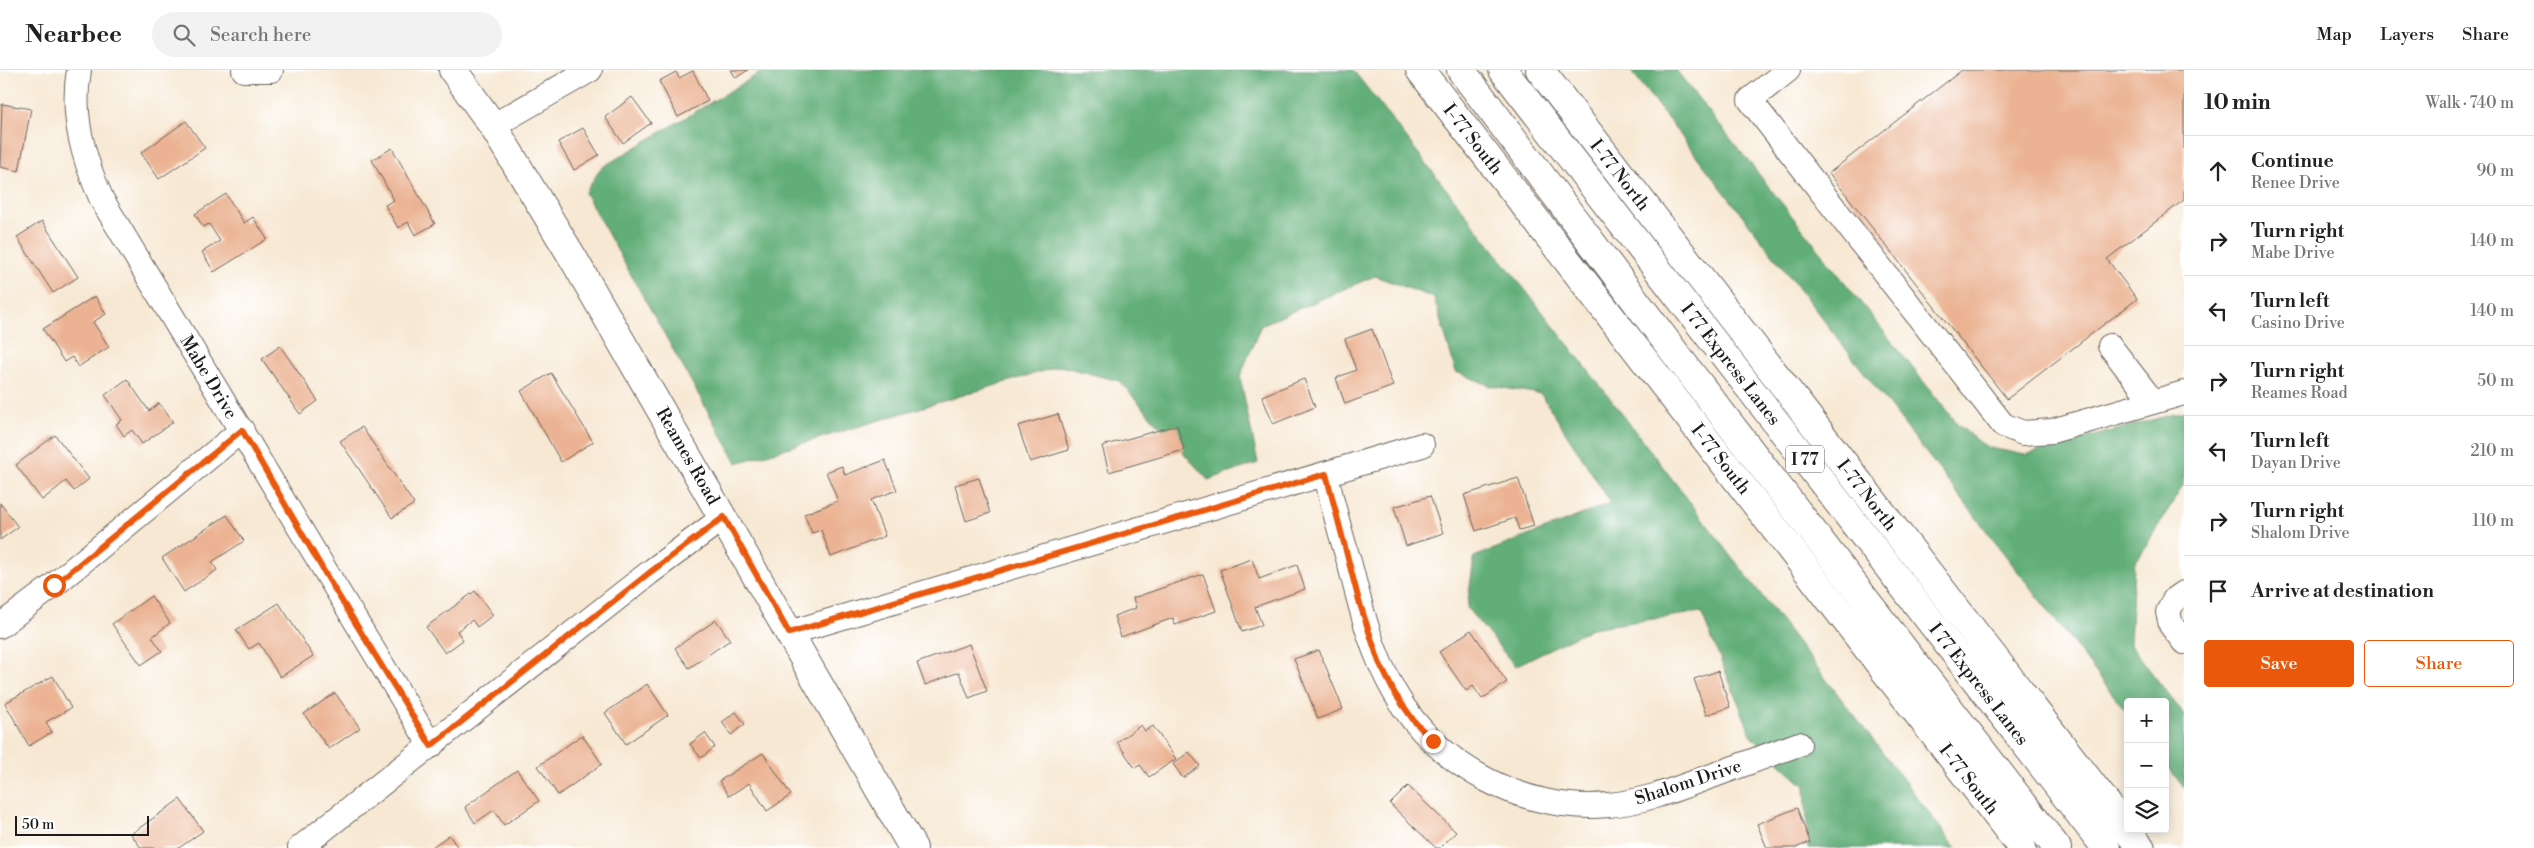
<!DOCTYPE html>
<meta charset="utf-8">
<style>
:root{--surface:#fff;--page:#f2f2f2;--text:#222;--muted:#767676;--line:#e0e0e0;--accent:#ea580c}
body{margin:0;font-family:"Libre Bodoni",serif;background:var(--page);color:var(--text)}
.controls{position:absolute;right:15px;bottom:15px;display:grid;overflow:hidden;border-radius:5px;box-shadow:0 2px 12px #0003}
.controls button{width:45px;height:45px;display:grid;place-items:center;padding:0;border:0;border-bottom:1px solid var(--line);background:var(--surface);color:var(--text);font:25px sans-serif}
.scale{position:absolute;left:15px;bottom:12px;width:134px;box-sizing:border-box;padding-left:5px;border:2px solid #1c1c1c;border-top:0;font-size:14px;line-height:18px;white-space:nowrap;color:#1c1c1c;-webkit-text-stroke:4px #fff;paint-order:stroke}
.stop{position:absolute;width:15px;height:15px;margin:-11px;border:4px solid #ea580c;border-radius:50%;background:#fff}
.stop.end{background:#ea580c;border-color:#fff;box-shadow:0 1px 5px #0008}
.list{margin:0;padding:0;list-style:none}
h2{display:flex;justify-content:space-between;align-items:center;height:65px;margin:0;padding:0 20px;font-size:21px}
h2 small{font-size:16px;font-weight:400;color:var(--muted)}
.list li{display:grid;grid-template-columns:32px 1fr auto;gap:15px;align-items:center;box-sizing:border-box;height:70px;padding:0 20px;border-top:1px solid var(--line)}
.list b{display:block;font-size:19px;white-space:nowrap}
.list p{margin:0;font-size:16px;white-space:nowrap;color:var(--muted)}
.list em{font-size:16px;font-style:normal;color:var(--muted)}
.actions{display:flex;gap:10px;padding:15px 20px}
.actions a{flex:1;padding:11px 0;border:1px solid var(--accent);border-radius:5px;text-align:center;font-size:18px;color:var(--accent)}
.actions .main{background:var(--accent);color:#fff}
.icon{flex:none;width:28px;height:28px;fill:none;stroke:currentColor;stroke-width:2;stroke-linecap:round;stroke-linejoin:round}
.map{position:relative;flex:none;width:2184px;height:778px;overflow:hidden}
header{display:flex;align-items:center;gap:30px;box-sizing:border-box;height:70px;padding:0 25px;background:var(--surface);border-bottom:1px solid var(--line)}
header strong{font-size:24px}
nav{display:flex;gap:28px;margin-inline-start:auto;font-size:18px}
.search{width:350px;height:45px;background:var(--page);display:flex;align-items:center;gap:12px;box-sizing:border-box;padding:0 18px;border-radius:28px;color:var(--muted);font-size:19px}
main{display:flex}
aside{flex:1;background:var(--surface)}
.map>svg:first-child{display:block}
.forest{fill:#62ae78;stroke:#3f654a}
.building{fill:#ebb393}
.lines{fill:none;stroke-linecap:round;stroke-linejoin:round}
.minor-casing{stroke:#69635c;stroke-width:26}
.major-casing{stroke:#69635c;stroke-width:30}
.highway-casing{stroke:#69635c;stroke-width:30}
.minor{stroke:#fff;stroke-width:24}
.major{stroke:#fff;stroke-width:28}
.highway{stroke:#fff;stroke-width:28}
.route{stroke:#ea580c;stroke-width:6}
.labels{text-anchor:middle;stroke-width:5;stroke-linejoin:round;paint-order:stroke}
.shield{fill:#fff;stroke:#606060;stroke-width:1}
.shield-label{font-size:16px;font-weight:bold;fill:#1c1c1c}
.street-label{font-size:18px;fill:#1c1c1c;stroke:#fff}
</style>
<header>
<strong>Nearbee</strong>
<div class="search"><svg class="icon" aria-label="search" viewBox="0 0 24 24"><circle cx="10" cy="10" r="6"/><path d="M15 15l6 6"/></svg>Search here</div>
<nav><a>Map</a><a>Layers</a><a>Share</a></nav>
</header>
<main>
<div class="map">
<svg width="2184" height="778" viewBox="0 0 2184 778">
<rect width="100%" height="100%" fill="#fff"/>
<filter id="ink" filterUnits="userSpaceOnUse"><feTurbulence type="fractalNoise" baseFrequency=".02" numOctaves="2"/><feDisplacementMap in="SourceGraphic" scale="10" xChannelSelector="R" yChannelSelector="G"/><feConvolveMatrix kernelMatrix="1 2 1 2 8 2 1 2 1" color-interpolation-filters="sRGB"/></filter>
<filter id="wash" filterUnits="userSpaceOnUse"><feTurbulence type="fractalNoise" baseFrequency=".0096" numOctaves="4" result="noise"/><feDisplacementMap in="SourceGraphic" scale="20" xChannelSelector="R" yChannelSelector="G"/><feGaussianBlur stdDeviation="1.12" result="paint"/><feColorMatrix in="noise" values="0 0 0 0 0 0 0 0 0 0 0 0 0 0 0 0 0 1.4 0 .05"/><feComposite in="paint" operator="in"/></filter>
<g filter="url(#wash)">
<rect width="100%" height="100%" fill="#f7e8d3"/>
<!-- forest -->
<path class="forest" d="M765,0H1353L1606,323L1956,778H1808L1805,716L1753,669L1701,542L1592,558L1515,596L1467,538L1474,487L1611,433L1541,324L1491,316L1456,302L1434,228L1375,206L1261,255L1240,307L1258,393L1208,410L1119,311L1060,296L737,393L585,123L601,98Z
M1630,0H1676L1958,355L1986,377L2025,385L2184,341V414L2134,495L2130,574L2184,645V718L2165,693V632H2128V644Z"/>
<g id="blocks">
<!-- building -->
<path class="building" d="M731,0H748L736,8Z
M1962,0H2184V130L2107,189L2137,229L2007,329L1829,103Z
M693,1L708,31L678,47L659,11L676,2L679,8Z
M632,27L651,53L623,73L605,47Z
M2,34L31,39L19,101L0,97Z
M186,51L205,78L159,109L141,83Z
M583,58L599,85L574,100L558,72Z
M392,78L435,154L415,165L408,152L398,158L385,135L394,130L372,90Z
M226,124L244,153L253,147L267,169L214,202L202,182L220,171L209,154L203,157L195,144Z
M42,151L78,207L53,223L17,167Z
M95,226L106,244L93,252L109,277L78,297L72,287L64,292L43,259Z
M1372,259L1393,316L1345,334L1336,308L1356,300L1345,269Z
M280,276L318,331L300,344L262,289Z
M551,303L593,372L561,392L521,321Z
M127,309L149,341L159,333L173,352L142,374L132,360L124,366L116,354L122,350L105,325Z
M1304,309L1315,337L1273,354L1262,326Z
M1058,344L1069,380L1030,392L1018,356Z
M1177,355L1184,380L1109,402L1102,376Z
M362,357L414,434L392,448L340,371Z
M55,365L89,409L74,421L66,411L42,430L16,395Z
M885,390L897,420L871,430L885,466L831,487L821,460L812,463L804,444L838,431L826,402L842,396L845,405Z
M979,408L990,443L966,451L955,415Z
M1518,408L1534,456L1519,460L1515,448L1476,461L1464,425Z
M1430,426L1443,463L1406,476L1394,437Z
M0,433L18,457L0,470Z
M227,445L244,471L212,492L217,500L184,522L162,488Z
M1252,489L1259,509L1297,495L1305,519L1255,537L1262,555L1242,562L1220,500Z
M1203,504L1216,541L1175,555L1173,548L1121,567L1114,546L1136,538L1133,528Z
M475,521L493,545L477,557L472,550L457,561L463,570L445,583L426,557Z
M151,526L170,553L152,567L162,581L141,595L112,554Z
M279,533L313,586L280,607L259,573L249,579L236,560Z
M716,550L730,570L689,598L675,578Z
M1471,560L1507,612L1482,629L1473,616L1466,621L1439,582Z
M969,574L987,621L969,628L959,602L925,615L917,593Z
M1319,580L1343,639L1318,649L1294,589Z
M1718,601L1730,637L1706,645L1694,609Z
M53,606L71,638L46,652L52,662L29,676L5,633Z
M647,614L668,645L626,674L605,643Z
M335,623L360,658L329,679L304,644Z
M736,642L745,654L731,665L722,652Z
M1141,655L1145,661L1153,656L1176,689L1149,707L1140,695L1135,698L1117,672Z
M705,663L715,677L701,688L690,674Z
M582,665L602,694L558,725L538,696Z
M1189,682L1200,696L1183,708L1173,694Z
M763,683L791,725L767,741L749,713L729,726L719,711Z
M517,700L539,731L504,755L494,740L475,753L465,737Z
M1408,716L1456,762L1440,778H1436L1390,734Z
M180,729L203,761L179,778H141L131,764Z
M1797,738L1810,772L1795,778H1767L1757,754Z
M449,765L458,778H431Z"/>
</g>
</g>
<g filter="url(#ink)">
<use href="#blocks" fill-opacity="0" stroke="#69635c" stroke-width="1"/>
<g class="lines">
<defs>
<path id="minor" d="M79,0C71,46 83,88 102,130L431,676
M244,0H271
M1788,0L1750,30L2003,355L2023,363L2052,361L2184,323
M493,56L590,0
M2110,276L2153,332
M1326,404C1332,435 1341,465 1350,495C1361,539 1372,584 1395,623C1436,696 1525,743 1608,735C1643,732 1674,720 1706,708C1737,697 1768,685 1799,674
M2184,523L2174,530L2168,542L2171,555L2184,572
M0,556L54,515L242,360
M789,563L1422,375
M300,778L649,503L724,447"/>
<path id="major" d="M453,0L493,56L573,188L913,778"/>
<path id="highway" d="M1420,0L2022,778
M1461,0L1685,296L2057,778
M1503,0L2106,778
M1540,0L2141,778"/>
</defs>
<!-- minor casing -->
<use href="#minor" class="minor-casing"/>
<!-- major casing -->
<use href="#major" class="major-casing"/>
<!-- highway casing -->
<use href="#highway" class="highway-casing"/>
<!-- minor -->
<use href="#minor" class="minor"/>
<!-- major -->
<use href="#major" class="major"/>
<!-- highway -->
<use href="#highway" class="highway"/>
</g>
</g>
<g class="lines" filter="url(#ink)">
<!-- route -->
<path class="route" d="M54,515L242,360L329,510L431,676L649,503L724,447L789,563L1326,404L1359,531L1379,592L1395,624L1414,651L1433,671"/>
</g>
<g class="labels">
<!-- shield labels -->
<rect class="shield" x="1786" y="375.5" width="38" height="27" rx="4"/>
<g class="shield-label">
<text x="1805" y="395">I 77</text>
</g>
<!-- street labels -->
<g class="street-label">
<text transform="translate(1473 69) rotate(52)" y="6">I-77 South</text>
<text transform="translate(1620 105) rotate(52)" y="6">I-77 North</text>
<text transform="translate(1731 294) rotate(52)" y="6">I 77 Express Lanes</text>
<text transform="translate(209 307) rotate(59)" y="6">Mabe Drive</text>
<text transform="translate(688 386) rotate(60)" y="6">Reames Road</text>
<text transform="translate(1721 389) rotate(52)" y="6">I-77 South</text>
<text transform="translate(1867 425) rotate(52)" y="6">I-77 North</text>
<text transform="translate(1979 614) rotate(52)" y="6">I 77 Express Lanes</text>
<text transform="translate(1969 709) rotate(52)" y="6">I-77 South</text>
<text transform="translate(1688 712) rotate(-18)" y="6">Shalom Drive</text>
</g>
</g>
</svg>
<div class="controls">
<button>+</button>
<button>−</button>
<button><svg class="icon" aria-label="layers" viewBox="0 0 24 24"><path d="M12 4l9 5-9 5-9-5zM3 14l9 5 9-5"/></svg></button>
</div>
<div class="scale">50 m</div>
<div class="stop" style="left:54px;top:515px"></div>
<div class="stop end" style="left:1433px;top:671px"></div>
</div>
<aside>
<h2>10 min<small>Walk · 740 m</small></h2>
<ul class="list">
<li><svg class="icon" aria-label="ahead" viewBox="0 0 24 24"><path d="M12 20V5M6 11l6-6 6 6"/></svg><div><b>Continue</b><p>Renee Drive</p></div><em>90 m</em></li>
<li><svg class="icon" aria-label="right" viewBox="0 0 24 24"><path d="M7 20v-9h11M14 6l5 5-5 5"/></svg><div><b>Turn right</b><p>Mabe Drive</p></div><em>140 m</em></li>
<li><svg class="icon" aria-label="left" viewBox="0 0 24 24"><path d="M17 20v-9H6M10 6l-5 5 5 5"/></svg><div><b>Turn left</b><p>Casino Drive</p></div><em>140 m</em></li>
<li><svg class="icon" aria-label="right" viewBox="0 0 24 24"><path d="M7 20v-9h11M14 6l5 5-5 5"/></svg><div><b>Turn right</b><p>Reames Road</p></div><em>50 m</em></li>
<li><svg class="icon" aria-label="left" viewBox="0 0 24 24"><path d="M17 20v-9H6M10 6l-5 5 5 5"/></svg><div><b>Turn left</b><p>Dayan Drive</p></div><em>210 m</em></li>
<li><svg class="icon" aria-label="right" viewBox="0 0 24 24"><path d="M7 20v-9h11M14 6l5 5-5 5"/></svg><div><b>Turn right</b><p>Shalom Drive</p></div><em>110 m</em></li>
<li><svg class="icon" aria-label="arrive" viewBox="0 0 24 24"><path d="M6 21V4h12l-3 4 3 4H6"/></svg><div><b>Arrive at destination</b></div></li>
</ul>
<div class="actions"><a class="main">Save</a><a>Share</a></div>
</aside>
</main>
